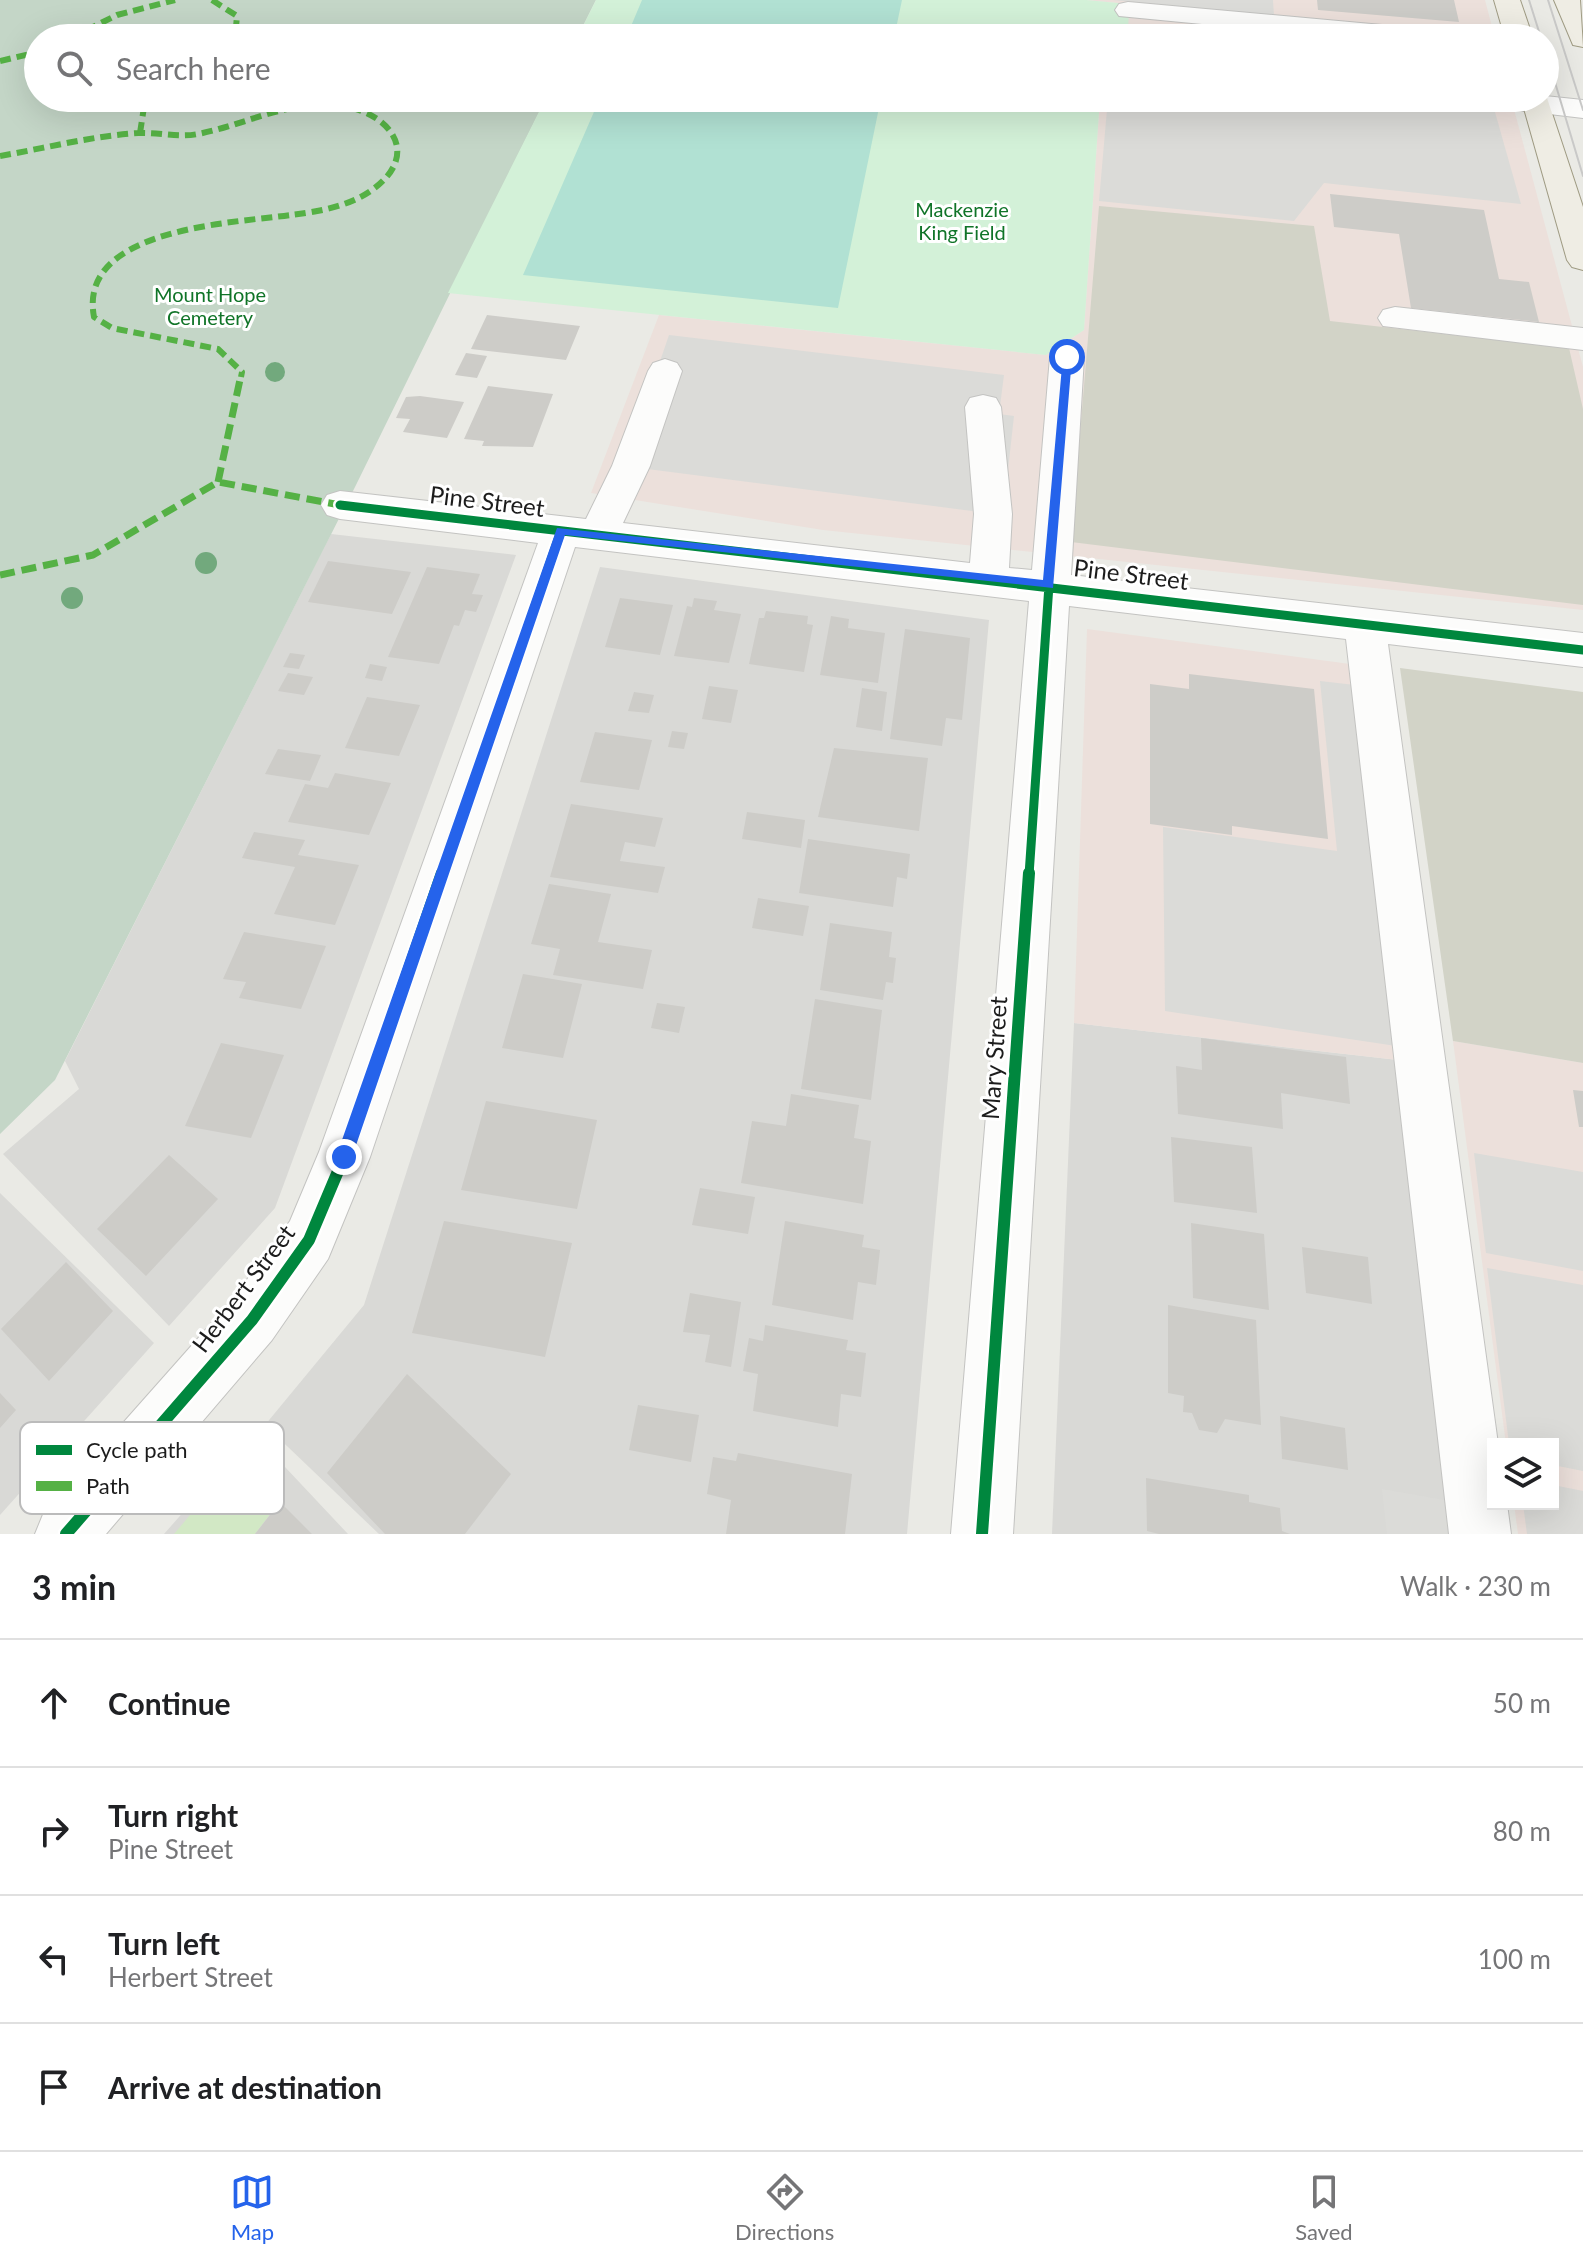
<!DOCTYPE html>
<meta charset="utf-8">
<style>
:root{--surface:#fff;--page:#f6f6f6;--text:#202124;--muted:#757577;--line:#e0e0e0;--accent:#2563eb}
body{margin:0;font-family:Lato,sans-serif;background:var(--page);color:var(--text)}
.controls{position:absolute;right:24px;bottom:24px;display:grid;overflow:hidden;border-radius:0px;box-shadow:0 8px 32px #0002}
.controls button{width:72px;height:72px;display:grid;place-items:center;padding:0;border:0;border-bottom:2px solid var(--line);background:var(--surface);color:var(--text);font:40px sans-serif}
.stop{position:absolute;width:24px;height:24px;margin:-18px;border:6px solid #2563eb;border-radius:50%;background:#fff}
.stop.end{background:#2563eb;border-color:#fff;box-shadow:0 2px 8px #0008}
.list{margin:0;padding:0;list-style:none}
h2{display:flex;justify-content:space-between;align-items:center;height:104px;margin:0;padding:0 32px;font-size:34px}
h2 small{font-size:26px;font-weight:400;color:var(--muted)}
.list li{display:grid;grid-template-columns:52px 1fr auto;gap:24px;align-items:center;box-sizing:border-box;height:128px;padding:0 32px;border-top:2px solid var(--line)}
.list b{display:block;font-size:30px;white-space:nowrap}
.list p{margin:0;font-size:26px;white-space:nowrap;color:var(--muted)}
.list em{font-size:26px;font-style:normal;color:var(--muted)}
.icon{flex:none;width:44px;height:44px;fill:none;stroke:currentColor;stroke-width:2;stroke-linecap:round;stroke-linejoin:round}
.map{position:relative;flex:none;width:1583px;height:1534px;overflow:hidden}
.search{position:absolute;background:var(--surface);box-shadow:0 8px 32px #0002;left:24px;right:24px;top:24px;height:88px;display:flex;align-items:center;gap:20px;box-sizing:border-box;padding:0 28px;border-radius:44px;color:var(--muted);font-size:30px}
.sheet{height:616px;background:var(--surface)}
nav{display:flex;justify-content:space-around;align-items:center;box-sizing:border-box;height:112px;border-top:2px solid var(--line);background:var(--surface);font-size:22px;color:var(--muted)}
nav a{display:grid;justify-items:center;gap:4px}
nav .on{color:var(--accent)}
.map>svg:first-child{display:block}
.residential{fill:#d9d9d6}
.commercial{fill:#ece0db}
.construction{fill:#d2d3c7}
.grass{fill:#d2e8c5}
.cemetery{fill:#c4d6c7}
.park{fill:#d3f1d8}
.pitch{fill:#b1e1d3}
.parking{fill:#dbdbd8}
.building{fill:#cdccc8}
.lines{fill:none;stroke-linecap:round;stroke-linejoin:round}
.minor-casing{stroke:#c3c3c1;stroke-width:2}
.major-casing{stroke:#9f9b83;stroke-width:2}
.minor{fill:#fcfcfb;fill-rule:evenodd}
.major{fill:#efede4;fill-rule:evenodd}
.tram{stroke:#c9c9c8;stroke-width:2}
.quiet-far1{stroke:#55b145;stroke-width:6;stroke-dasharray:11 6;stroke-linecap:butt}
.quiet{stroke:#55b145;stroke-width:7;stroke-dasharray:15 7;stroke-linecap:butt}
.cycleway-far1-casing{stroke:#fff;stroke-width:14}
.cycleway-casing{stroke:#fff;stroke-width:17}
.cycleway-far1{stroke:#00873e;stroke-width:9}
.cycleway{stroke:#00873e;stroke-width:12}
.tree{fill:#72a97d}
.route{fill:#2563eb}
.labels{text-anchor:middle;stroke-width:6;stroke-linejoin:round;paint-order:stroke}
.far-park-label{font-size:20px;fill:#107428;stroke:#fff}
.street-label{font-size:24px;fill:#1c1c1c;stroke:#fff}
.key{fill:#fff;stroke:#bbb;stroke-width:2}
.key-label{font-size:22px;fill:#1c1c1c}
</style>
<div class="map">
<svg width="1583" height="1534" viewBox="0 0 1583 1534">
<rect width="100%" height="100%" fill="#eaeae5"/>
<!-- residential -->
<path class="residential" d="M331,534L516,555L275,1208L169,1326L3,1154L79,1089L65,1061Z
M600,567L989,620L907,1534H379L265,1425L364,1305Z
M1074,1023L1398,1060L1456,1534H1052Z
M0,1193L154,1343L0,1515Z
M253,1433L348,1534H164Z"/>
<!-- commercial -->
<path class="commercial" d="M1086,0H1485L1495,38H1128V4Z
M1100,98H1511L1583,367V610L823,530L591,493L659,315L1046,355L1084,330Z
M1087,629L1350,664L1398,1060L1074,1023Z
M1453,1041L1583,1063V1534H1518L1514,1504H1553V1444H1506Z"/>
<!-- construction -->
<path class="construction" d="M1099,206L1314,226L1330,321L1569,348L1583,409V605L1071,542Z
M1400,668L1583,692V1063L1453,1041Z"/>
<!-- grass -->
<path class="grass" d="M227,1471L271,1513L255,1534H174Z"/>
<!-- cemetery -->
<path class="cemetery" d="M0,0H596L577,38H38V98H546L356,485L55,1080L0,1134Z"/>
<!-- park -->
<path class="park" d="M596,0H1086L1129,4L1128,38H577Z
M546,98H1100L1084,330L1046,355L448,293Z"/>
<!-- pitch -->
<path class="pitch" d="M642,0H902L894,38H626Z
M600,98H881L838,308L523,275Z"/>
<!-- parking -->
<path class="parking" d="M1113,0H1273L1274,16Z
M1108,98H1491L1521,204L1324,183L1294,221L1099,201Z
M669,335L1004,375L999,414L1014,416L1003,515L624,466Z
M1320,681L1355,685L1396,1046L1165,1011L1163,827L1337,851Z
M1474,1153L1583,1172V1271L1486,1253Z
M1487,1268L1583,1285V1471L1553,1465V1444H1509Z
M1553,1485L1583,1491V1534H1527L1523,1504H1553Z
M1382,1489L1461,1503L1465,1534H1387Z"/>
<!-- building -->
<path class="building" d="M1317,0H1454L1459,22L1318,10Z
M1330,194L1484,210L1499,279L1529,282L1539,322L1411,308L1399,234L1334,227Z
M487,315L580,326L566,360L471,349Z
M466,353L487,356L477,378L455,375Z
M488,386L553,394L533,447L482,446L484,441L464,439Z
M420,396L464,402L447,438L403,432L410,419L396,418L406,397Z
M328,561L411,572L392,614L308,602Z
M427,567L480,574L472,594L483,595L476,612L465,610L459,626L454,625L439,664L388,657Z
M620,598L673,605L660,655L605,647Z
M694,598L717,601L714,610L741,614L729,663L674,656L687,606L692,607Z
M766,611L808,616L807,624L813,625L804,672L749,664L759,618H764Z
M831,616L849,619L848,628L885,633L878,683L820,675Z
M905,629L970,638L962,720L946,718L942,746L890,739Z
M290,653L305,655L299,669L283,667Z
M370,664L387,667L382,681L365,678Z
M288,673L313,677L304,695L278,691Z
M1189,674L1314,689L1328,839L1232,826V835L1150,824V684L1189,689Z
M709,686L738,690L731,723L702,719Z
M862,688L887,692L882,731L856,727Z
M634,692L654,695L649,713L628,711Z
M367,697L420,705L399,756L345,748Z
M672,731L688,733L684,749L668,747Z
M595,732L652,740L639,790L580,782Z
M834,748L928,758L919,831L818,817Z
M278,749L321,755L310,781L265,774Z
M335,773L391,783L369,835L288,822L305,784L328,788Z
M571,804L663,818L655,847L625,842L620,861L665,867L658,893L550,877Z
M747,812L805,820L801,848L742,839Z
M254,832L305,840L298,855L359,865L335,925L274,914L295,867L242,858Z
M808,839L910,854L907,879L897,877L893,907L799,893Z
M549,884L611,894L598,942L652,950L643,989L553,975L560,949L531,944Z
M758,898L809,906L803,936L752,928Z
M830,923L892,932L889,957L896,958L893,983L886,982L883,1000L820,990Z
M244,932L326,946L301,1009L239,998L246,982L223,979Z
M523,974L582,984L563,1058L502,1048Z
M815,999L882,1010L871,1100L801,1089Z
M657,1003L685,1007L679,1033L651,1028Z
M1201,1038L1346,1057L1350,1104L1281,1093L1283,1129L1178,1114L1176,1066L1202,1070Z
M221,1043L284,1055L251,1138L185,1126Z
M1573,1090L1583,1091V1127H1579Z
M791,1094L859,1105L854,1138L871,1141L863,1204L741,1183L752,1121L786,1126Z
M486,1101L597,1120L577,1209L461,1190Z
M1171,1137L1252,1147L1257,1213L1174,1202Z
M169,1155L218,1199L146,1276L97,1229Z
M700,1188L755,1197L748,1234L692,1225Z
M444,1221L572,1243L545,1357L412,1333Z
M785,1221L864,1235L862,1247L880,1250L876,1285L858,1282L853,1320L772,1305Z
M1191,1223L1264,1234L1269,1310L1193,1298Z
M1302,1247L1368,1257L1372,1304L1306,1293Z
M66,1262L113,1311L49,1381L1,1329Z
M690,1293L741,1302L731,1367L705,1362L710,1335L683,1332Z
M1168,1305L1256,1320L1261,1425L1225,1419L1217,1433L1199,1430L1192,1413L1183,1412L1184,1396L1168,1393Z
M765,1325L848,1340L846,1350L866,1353L861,1397L841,1394L838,1427L753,1411L758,1374L743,1371L749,1338L763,1341Z
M407,1374L511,1474L465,1534H385L327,1473Z
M0,1393L16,1410L0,1428Z
M638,1405L699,1415L691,1462L629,1450Z
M1280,1416L1345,1428L1348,1470L1282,1459Z
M738,1453L852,1474L845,1534H726L731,1500L707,1494L713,1457L736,1461Z
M1146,1478L1249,1495V1502L1280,1508L1282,1531L1290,1534H1159L1147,1531Z
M280,1502L312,1534H255Z"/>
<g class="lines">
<defs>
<path id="minor" d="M1128,2L1437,30L1447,32L1451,38H1347L1119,16L1115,10L1119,4Z
M1545,96L1583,100V118L1491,107L1481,104L1477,98Z
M1395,307L1583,328V350L1383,326L1378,318L1383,310Z
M1067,345L1079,349L1084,357L1071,575L1583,633V667L1388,644L1498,1444H1493V1504H1507L1511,1534H1449L1346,639L1069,606L1013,1534H951L1029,601L575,547L370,1157L328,1259L272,1340L106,1534H35L44,1512L232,1300L290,1221L319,1152L538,543L340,519L327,515L321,505L327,495L340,491L586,519L612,466L648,371L653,363L665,359L677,363L682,371L650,466L623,523L970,563L974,514L965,407L970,398L983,395L996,398L1001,407L1012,514L1009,568L1032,570L1050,357L1055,349Z"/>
<path id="major" d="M1494,0H1520L1533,38H1505Z
M1554,0H1580L1583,47L1573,45Z
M1545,92L1583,207V270L1572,267L1567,260L1521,98H1545Z"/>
</defs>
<!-- minor casing -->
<use href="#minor" class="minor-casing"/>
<!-- major casing -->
<use href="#major" class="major-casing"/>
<!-- minor -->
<use href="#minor" class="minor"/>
<!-- major -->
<use href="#major" class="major"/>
<!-- tram -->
<path class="tram" d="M1529,0L1541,38
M1548,0L1583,110
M1545,49L1583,176"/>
<!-- quiet-far1 -->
<path class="quiet-far1" d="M212,0L237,16L235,38
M71,38L117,15L175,0
M0,61L38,52
M140,133L144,107L151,98
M0,156C46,148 92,136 138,133C159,132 178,138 198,134C244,125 287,101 335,105C386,109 425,152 372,190C350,206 317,212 291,215C233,223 77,228 94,317L112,328L218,349L242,372L241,377"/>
<!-- quiet -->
<path class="quiet" d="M218,482L241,375
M0,575L93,555L218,482L340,505"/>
<defs>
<path id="cycleway-far1" d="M340,505L1583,650
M442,875L561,531
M1029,875L1049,585"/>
<path id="cycleway" d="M66,1534L252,1320L309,1240L344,1157L442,873
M982,1534L1029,873"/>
</defs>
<!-- cycleway-far1 casing -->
<use href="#cycleway-far1" class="cycleway-far1-casing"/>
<!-- cycleway casing -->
<use href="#cycleway" class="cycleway-casing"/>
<!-- cycleway-far1 -->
<use href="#cycleway-far1" class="cycleway-far1"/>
<!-- cycleway -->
<use href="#cycleway" class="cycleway"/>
</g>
<!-- trees -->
<g class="tree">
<circle cx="275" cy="372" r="10"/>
<circle cx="206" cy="563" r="11"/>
<circle cx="72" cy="598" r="11"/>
</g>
<!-- route -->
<path class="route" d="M1063,355L1072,357L1053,588L565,535L352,1157L350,1163H339L336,1157L557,528L1043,580Z"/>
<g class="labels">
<!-- far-park labels -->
<g class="far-park-label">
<text x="962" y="217">Mackenzie<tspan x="962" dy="23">King Field</tspan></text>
<text x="210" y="302">Mount Hope<tspan x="210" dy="23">Cemetery</tspan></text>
</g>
<!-- street labels -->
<g class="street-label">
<text transform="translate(487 502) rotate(7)" y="8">Pine Street</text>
<text transform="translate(1131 575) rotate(7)" y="8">Pine Street</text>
<text transform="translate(995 1058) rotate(-86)" y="8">Mary Street</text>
<text transform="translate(244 1289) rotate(-53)" y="8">Herbert Street</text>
</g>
</g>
<!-- legend -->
<rect x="20" y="1422" width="264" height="92" rx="12" class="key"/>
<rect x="36" y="1445" width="36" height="10" fill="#00873e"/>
<rect x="36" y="1481" width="36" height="10" fill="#55b145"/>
<g class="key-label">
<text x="86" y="1458">Cycle path</text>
<text x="86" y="1494">Path</text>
</g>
</svg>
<div class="controls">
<button><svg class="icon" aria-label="layers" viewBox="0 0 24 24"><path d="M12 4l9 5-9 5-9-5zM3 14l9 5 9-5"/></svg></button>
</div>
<div class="stop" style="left:1067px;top:357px"></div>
<div class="stop end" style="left:344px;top:1157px"></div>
<div class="search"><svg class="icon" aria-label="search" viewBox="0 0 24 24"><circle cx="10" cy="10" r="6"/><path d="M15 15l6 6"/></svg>Search here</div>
</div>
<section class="sheet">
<h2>3 min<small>Walk · 230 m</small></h2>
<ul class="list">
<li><svg class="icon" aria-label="ahead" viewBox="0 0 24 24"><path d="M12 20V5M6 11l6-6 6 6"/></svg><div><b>Continue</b></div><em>50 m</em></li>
<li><svg class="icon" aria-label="right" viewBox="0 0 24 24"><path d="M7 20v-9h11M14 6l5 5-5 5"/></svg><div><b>Turn right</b><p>Pine Street</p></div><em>80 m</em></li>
<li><svg class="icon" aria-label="left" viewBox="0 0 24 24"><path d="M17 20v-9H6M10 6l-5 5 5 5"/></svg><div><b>Turn left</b><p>Herbert Street</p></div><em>100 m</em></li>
<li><svg class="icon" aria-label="arrive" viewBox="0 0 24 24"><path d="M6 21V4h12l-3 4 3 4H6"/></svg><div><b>Arrive at destination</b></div></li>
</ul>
</section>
<nav>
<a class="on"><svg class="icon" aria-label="map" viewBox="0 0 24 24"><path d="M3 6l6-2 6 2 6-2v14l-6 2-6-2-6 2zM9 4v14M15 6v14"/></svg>Map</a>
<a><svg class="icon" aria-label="directions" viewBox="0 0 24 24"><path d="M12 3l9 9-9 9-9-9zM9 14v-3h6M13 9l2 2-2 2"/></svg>Directions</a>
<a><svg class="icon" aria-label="saved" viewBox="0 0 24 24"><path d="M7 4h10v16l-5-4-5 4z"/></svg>Saved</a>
</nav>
